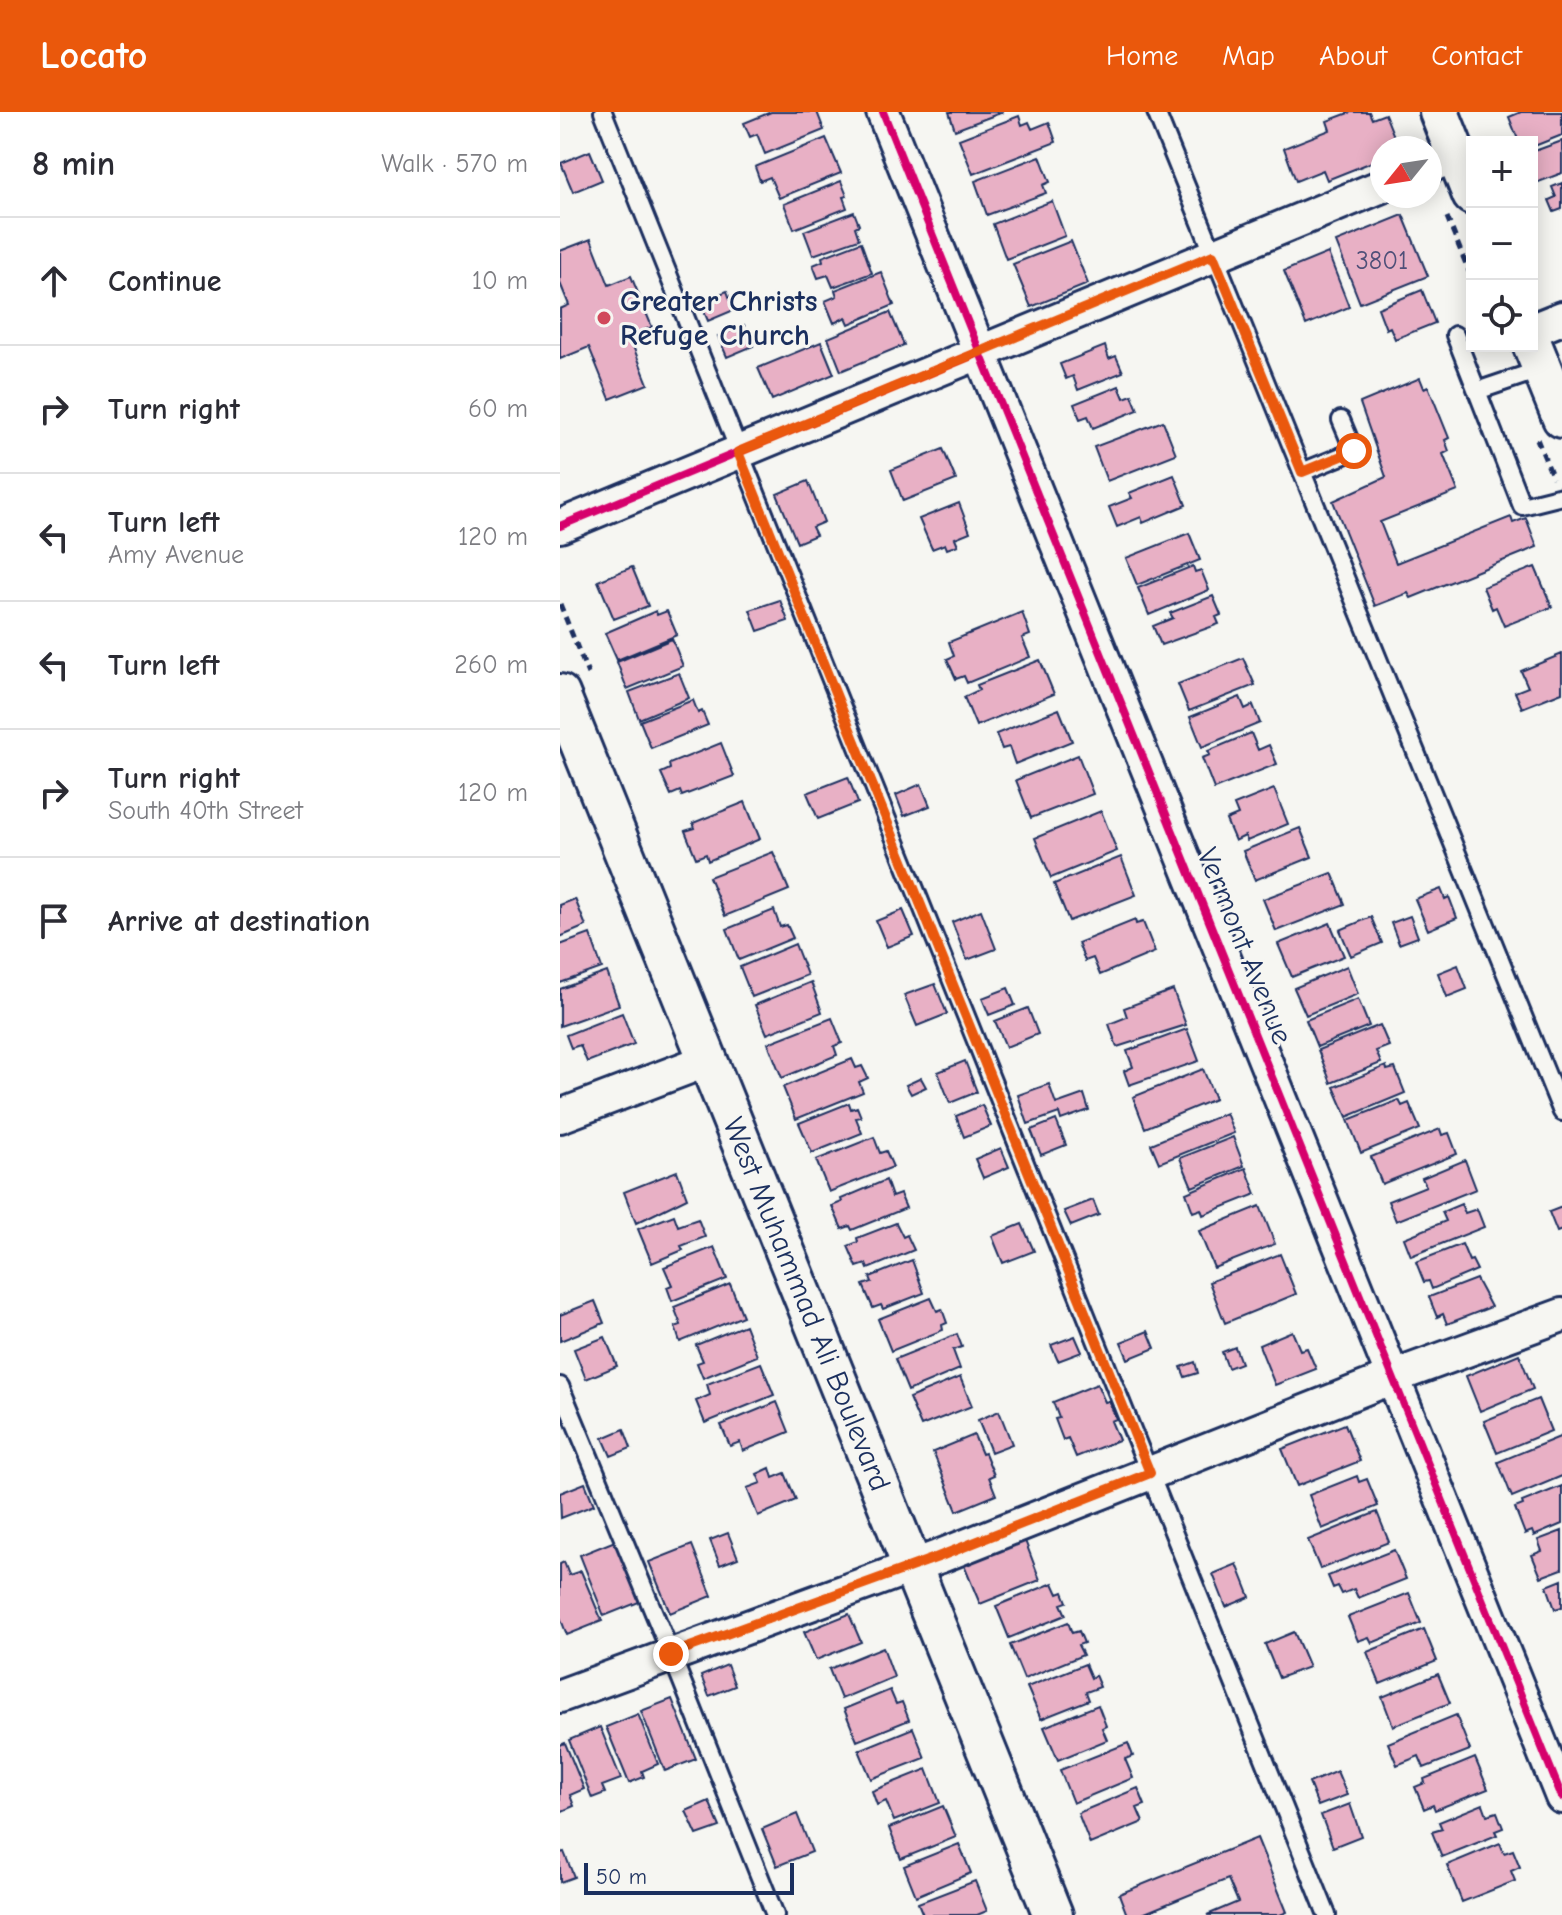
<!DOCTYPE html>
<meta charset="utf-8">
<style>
:root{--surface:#fff;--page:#f7f7f7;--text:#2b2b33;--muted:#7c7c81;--line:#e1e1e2;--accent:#ea580c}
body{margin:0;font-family:"Comic Neue",sans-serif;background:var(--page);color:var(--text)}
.controls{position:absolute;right:24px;top:24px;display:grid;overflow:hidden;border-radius:0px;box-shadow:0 4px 20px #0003}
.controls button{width:72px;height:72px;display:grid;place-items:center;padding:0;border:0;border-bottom:2px solid var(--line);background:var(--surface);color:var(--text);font:40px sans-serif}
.compass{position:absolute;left:810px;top:24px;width:72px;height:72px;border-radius:50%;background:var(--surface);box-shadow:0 4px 20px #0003;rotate:240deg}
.scale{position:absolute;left:24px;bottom:20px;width:210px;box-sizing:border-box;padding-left:8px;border:4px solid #1b2f5e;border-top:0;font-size:22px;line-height:28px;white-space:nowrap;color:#1b2f5e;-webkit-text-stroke:6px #f6f6f2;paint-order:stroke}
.stop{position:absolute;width:24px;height:24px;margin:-18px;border:6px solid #ea580c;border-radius:50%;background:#fff}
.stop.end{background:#ea580c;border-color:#fff;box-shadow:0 2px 8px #0008}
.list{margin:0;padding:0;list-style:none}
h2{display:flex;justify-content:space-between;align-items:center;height:104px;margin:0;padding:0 32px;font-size:34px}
h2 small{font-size:26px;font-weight:400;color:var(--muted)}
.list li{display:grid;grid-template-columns:52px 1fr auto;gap:24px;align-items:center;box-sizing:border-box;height:128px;padding:0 32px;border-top:2px solid var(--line)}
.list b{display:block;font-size:30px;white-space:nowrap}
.list p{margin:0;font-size:26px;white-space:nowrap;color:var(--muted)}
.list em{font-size:26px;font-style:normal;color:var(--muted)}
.icon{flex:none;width:44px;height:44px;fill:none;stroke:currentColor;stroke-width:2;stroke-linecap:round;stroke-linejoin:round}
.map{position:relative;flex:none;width:1002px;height:1803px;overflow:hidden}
header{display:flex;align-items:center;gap:48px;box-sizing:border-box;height:112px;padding:0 40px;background:var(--accent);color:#fff}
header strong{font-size:38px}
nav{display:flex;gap:44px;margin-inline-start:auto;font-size:28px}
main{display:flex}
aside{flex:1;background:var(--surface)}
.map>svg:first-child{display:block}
.building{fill:#e8b0c5;stroke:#1b2f5e;stroke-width:2}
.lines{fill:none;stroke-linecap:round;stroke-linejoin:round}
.service-casing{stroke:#1b2f5e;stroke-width:22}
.minor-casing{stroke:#1b2f5e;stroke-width:38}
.tertiary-casing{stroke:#1b2f5e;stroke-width:44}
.path{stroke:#1b2f5e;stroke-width:5;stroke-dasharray:8 6;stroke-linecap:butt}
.service{stroke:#f6f6f2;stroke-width:16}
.minor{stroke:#f6f6f2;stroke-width:32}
.tertiary{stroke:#f6f6f2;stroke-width:38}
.cycleway-casing{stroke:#f6f6f2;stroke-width:13}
.cycleway{stroke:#d6006c;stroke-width:8}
.route{stroke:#ea580c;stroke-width:10}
.poi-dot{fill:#d1495b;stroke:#f6f6f2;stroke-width:3}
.labels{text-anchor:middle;stroke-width:6;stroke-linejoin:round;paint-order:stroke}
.number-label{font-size:26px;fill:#4e4f78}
.poi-label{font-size:30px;font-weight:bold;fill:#1b2f5e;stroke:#f6f6f2;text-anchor:start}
.street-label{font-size:30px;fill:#1b2f5e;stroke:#f6f6f2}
</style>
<header>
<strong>Locato</strong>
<nav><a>Home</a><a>Map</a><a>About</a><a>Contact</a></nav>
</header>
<main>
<aside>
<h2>8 min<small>Walk · 570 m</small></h2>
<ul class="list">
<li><svg class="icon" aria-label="ahead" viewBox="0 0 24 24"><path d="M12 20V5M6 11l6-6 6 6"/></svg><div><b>Continue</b></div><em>10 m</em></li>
<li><svg class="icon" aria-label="right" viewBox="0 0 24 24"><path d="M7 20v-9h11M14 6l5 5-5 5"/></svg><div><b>Turn right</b></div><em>60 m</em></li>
<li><svg class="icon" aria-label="left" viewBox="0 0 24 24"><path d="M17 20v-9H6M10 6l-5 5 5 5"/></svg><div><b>Turn left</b><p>Amy Avenue</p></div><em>120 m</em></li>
<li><svg class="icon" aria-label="left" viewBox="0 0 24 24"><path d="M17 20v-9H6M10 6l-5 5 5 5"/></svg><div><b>Turn left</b></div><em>260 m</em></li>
<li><svg class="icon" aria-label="right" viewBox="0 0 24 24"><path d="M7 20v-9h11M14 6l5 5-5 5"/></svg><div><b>Turn right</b><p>South 40th Street</p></div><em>120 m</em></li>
<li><svg class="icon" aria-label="arrive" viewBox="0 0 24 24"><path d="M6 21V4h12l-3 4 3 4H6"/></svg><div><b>Arrive at destination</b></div></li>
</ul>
</aside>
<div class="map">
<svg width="1002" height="1803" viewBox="0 0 1002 1803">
<rect width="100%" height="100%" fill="#f6f6f2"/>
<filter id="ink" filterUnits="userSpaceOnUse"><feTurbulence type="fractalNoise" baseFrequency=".0125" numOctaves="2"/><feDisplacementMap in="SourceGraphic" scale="16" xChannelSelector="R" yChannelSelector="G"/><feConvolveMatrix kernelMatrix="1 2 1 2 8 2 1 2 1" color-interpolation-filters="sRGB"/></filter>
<g filter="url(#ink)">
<!-- building -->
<path class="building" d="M211,0H257L264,18L205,42L197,22L190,25L184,11Z
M389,0H443L395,18Z
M791,0H809L812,7L825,2L837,32L822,36V46L767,68L763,58L736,69L724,36L770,18L767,9Z
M961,0H1002V23L972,35V30H959L949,5Z
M459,4L462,13L469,10L472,17L489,10L496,30L413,62L399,27Z
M266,26L281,61L219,86L210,65L200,69L195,55Z
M1002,29V61L976,71L972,60V40Z
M30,39L42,68L13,80L1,51Z
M480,44L490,70L483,73L486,81L427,103L415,69Z
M281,69L287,84L283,85L287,96L234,117L224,92Z
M1002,71V97L994,100L989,88L996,85L992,75Z
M492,89L505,124L446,147L433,112Z
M294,100L299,113L295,115L299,127L253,143L244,119Z
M843,103L868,164L800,191L776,130Z
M31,127L49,173L71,164L92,215L69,224L88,272L50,287L29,235L0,247V197L9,193L0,171V139Z
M511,129L528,172L471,195L453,152Z
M301,130L312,161L273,175L268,163L258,166L253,153L263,149L262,145Z
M768,141L789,195L746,213L724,159Z
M321,160L334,193L289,212L286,205L274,211L265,189L277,184L275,178Z
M862,178L875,211L835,227L830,215L826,217L818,196Z
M167,179L174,198L148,209L140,190Z
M330,200L344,233L281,259L268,226Z
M184,213L193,234L167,245L158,224Z
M261,230L274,262L212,288L198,256Z
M545,234L549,247L556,244L563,260L518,278L513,264L506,267L500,252Z
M860,266L864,276L868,274L889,326L885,328L889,339L883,342L898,379L820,410L836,451L951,405L953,411L966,406L977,435L851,486L848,481L815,494L773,389L826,365L800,291Z
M559,274L564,286L572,283L578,298L533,316L528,304L520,307L514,292Z
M603,309L616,342L547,369L534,335Z
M383,337L396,368L343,389L331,358Z
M614,363L626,393L583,411L581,405L557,415L549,395L572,386L569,381Z
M248,369L264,410L252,415L256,423L237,431L217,382Z
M399,391L410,420L395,426L398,433L387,437L385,432L372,437L359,407Z
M629,421L640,448L577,473L566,446Z
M633,454L635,460L641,458L649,478L589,503L578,476Z
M72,455L88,494L54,507L38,469Z
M975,455L992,495L944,514L936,495L932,497L923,475Z
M653,484L661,503L656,505L659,512L601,533L593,514L613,506L610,501Z
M220,488L228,509L198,519L190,498Z
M96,499L97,503L107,499L117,523L57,548L45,521Z
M462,500L470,523L462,526L470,545L407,571L404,564L396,567L387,547L394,544L389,530Z
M112,527L123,554L67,577L57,550Z
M1002,542V580L962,596L955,580L968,575L961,559Z
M683,546L695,573L629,599L618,572Z
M480,548L494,582L416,614L404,585L419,578L417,573Z
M119,561L129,586L79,607L69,580Z
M680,585L685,597L693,593L700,611L642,635L630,605Z
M133,588L138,601L142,599L148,613L91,636L80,609Z
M499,597L512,629L455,652L449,635L442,637L436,622Z
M691,621L698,638L709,633L717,652L654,677L642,646L650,643L648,639Z
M161,631L174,664L122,684L120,679L111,683L101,661L110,657L109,652Z
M518,643L533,682L471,706L456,668Z
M288,665L298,691L258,707L247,681Z
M361,672L370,694L344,704L336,683Z
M714,677L728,712L687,729L685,724L675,729L666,708L678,703L674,693Z
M185,690L200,727L148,749L146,742L136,746L125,719L135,716L133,711Z
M541,699L557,739L491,766L475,726Z
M740,716L752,745L695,768L683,739Z
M213,740L229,778L165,804L149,765Z
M561,745L576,783L509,809L494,772Z
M772,761L785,792L716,819L703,787Z
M881,777L885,787L889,785L897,806L868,818L855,787Z
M15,787L26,814L0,825V793Z
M214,798L220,815L227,813L233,826L179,848L167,817Z
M343,798L354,824L327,835L316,809Z
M421,798L436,837L407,848L392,810Z
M850,804L858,825L839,832L831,811Z
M811,805L822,831L791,844L780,818Z
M575,808L576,812L583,810L595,840L540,863L533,846L525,849L518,831Z
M770,811L784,844L732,865L718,832Z
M30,822L42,856L0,871V833Z
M235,832L247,863L192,885L180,855Z
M898,853L907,877L887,885L878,861Z
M787,854L798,882L746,903L734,876Z
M47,860L59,893L0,914V877Z
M251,870L262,900L207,922L195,893Z
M375,872L387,902L357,914L344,883Z
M448,876L455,893L429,903L422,886Z
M613,878L626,913L557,935L549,912L567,905L564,896Z
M798,887L809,914L757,935L746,908Z
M468,896L478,922L446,935L435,909Z
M62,901L74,932L27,950L20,933L11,936L6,923Z
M272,906L282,931L274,934L277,943L222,966L208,931Z
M820,913L829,934L816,939L821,951L771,971L758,938Z
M627,917L639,949L569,973L564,959L573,955L567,939Z
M292,947L296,956L302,954L308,966L299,970L303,980L236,1007L223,975Z
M405,949L417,980L390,991L378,960Z
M826,954L827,958L835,956L845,981L787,1005L774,975Z
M643,957L655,987L585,1016L573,985Z
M361,966L366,975L351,982L346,973Z
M489,972L496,992L524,982L529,998L501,1008L499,1001L468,1012L458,983Z
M839,988L842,994L849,991L860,1017L801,1041L788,1008Z
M289,991L291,997L297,995L301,1005L296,1006L302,1021L252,1041L239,1011Z
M422,993L431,1014L404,1025L396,1004Z
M666,1001L674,1021L599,1051L591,1032Z
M496,1008L506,1033L481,1043L471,1018Z
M880,1017L882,1023L889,1021L897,1042L822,1072L811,1045Z
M314,1025L320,1041L326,1039L333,1055L269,1080L256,1048Z
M673,1025L684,1054L632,1075L620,1046Z
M441,1036L449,1055L423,1066L415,1047Z
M905,1048L916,1077L836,1109L828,1089L866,1074L862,1066Z
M686,1056L696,1082L643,1103L641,1097L633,1100L626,1081Z
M117,1059L127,1086L76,1111L64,1080Z
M326,1068L332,1085L340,1082L346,1096L292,1118L290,1114L282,1117L272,1094L282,1090L281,1087Z
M533,1088L539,1103L511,1114L504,1099Z
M901,1092L905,1101L917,1097L924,1115L851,1144L844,1126L886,1109L882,1100Z
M700,1094L715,1132L654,1156L639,1119Z
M1002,1095V1118L997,1120L989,1100Z
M114,1103L118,1114L138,1107L145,1125L121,1134L123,1138L92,1151L78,1117Z
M336,1111L343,1125L347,1123L354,1138L308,1157L306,1152L297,1155L288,1134L298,1130L297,1126Z
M462,1112L474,1139L443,1151L432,1124Z
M902,1132L909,1149L912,1148L917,1158L872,1177L869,1169L864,1170L856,1150Z
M154,1135L167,1167L112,1189L107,1175L112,1173L104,1155Z
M720,1142L736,1182L665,1211L649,1170Z
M352,1148L364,1181L323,1197L321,1193L313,1196L303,1173L312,1170L310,1165Z
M916,1167L931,1195L887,1212L883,1202L877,1205L869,1185Z
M170,1172L183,1204L120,1230L115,1215L121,1213L114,1195Z
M371,1186L377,1199L382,1197L387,1211L382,1213L383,1218L331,1239L318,1207Z
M35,1189L44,1211L0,1229V1203Z
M185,1213L197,1244L143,1266L137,1251L143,1249L136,1233Z
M588,1219L595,1236L568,1247L561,1230Z
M732,1219L740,1238L747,1236L756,1257L715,1273L699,1233Z
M397,1222L402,1235L393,1238L400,1257L348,1279L335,1247Z
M515,1224L522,1240L498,1249L491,1233Z
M45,1225L57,1254L26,1267L14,1237Z
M675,1235L681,1251L668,1256L662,1240Z
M959,1242L973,1277L920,1299L906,1264Z
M635,1250L638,1261L625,1265L621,1255Z
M201,1251L214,1283L145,1311L136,1289L150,1283L147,1272Z
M400,1265L412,1294L361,1314L349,1286Z
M537,1272L545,1290L549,1289L556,1307L551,1309L559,1328L516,1345L508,1326L503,1328L495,1307L499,1306L493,1290Z
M978,1287L991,1319L937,1341L924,1309Z
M217,1290L229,1320L183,1339L180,1330L170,1334L161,1313Z
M439,1299L452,1332L431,1340L418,1308Z
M785,1312L800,1349L737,1374L722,1337Z
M64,1317L71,1336L51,1344L43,1326Z
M414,1323L422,1342L425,1341L434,1363L429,1365L436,1383L397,1399L373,1340Z
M1002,1324V1364L952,1385L938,1350Z
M210,1356L213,1366L225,1361L236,1388L198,1404L187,1376L201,1371L197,1362Z
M797,1364L799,1370L807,1367L818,1394L762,1417L749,1383Z
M25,1371L34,1393L1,1406L0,1381Z
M1002,1374V1412L974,1424L972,1419L965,1422L955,1396L963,1393L962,1390Z
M817,1400L829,1430L760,1457L748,1428Z
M1002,1419V1457L981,1465L972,1443L982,1439L978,1428Z
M168,1421L178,1446L160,1453L150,1428Z
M464,1426L480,1468L420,1492L403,1451Z
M55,1429L79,1490L44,1504L20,1443Z
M132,1433L152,1484L110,1501L89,1450Z
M834,1438L846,1467L798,1486L794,1477L782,1482L778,1474L773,1476L768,1464Z
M4,1450L9,1463L21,1459L42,1509L7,1523L0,1505V1452Z
M677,1452L690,1485L666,1495L653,1462Z
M1002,1468V1495L995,1497L987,1474Z
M493,1471L498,1482L503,1480L507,1490L501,1492L506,1503L449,1526L436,1494Z
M849,1481L861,1511L812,1531L809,1525L798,1529L788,1505Z
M289,1502L301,1530L256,1548L244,1520Z
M508,1510L512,1521L519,1519L524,1531L518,1533L523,1543L464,1567L450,1533Z
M864,1517L877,1549L820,1572L807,1540Z
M734,1520L749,1555L719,1566L705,1532Z
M323,1535L334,1565L281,1587L269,1557Z
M525,1552L531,1566L535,1563L540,1575L526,1580L529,1588L481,1607L467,1575Z
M167,1553L175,1574L149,1584L141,1564Z
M878,1562L890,1591L833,1614L822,1585Z
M330,1578L336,1592L342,1590L349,1608L297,1629L284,1597Z
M112,1587L136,1647L105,1659L81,1599Z
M538,1593L546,1614L542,1616L547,1628L498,1648L484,1615Z
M78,1602L98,1652L82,1659L84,1665L69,1671L46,1615Z
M896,1603L910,1638L864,1656L859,1644L837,1653L828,1631Z
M40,1615L61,1667L42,1674L45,1681L32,1686L9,1628Z
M353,1616L365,1646L311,1667L299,1638Z
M5,1631L24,1677L10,1683L14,1694L0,1700V1633Z
M568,1631L573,1644L565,1647L573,1666L513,1691L500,1658Z
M915,1646L928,1677L875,1698L873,1693L864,1697L855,1675L865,1671L864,1667Z
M367,1657L380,1691L334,1709L326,1689L317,1693L312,1679Z
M777,1659L787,1683L758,1694L749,1671Z
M578,1676L585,1693L577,1696L583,1710L530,1732L518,1701Z
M149,1689L160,1715L137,1723L126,1699Z
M790,1692L801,1724L773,1735L761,1703Z
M923,1692L927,1703L937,1700L943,1716L935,1719L937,1723L882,1745L872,1720L882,1717L879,1710Z
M383,1694L396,1725L341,1747L329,1716Z
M237,1702L252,1740L217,1754L202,1717Z
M697,1726L727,1800L720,1803H647L678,1790L668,1767L580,1803H567L559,1782Z
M940,1731L944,1741L953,1738L960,1755L951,1759L955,1769L902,1790L887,1753Z
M399,1732L411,1761L356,1784L344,1754Z
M4,1740L14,1765L0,1770V1741Z
M415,1769L427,1799L417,1803H363L358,1791Z"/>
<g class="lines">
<defs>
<path id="service" d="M43,0L767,1803
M596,0L1002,1000
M895,223L917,279
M982,257L917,279L962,394L1002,384
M742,360L794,339L781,308
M0,1274L111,1542L215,1803"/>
<path id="minor" d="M323,0L1002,1685
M870,54L896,43
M972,218L1002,206
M0,414L822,74
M0,1004L148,948
M0,1584L378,1445L833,1265L1002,1203"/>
<path id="tertiary" d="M879,0L912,83
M972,232L1002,306
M0,582L493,1803"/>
</defs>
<!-- service casing -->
<use href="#service" class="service-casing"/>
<!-- minor casing -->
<use href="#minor" class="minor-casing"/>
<!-- tertiary casing -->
<use href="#tertiary" class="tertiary-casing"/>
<!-- path -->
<path class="path" d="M887,105L912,167
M977,327L993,366
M0,492L28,562"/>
<!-- service -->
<use href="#service" class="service"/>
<!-- minor -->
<use href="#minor" class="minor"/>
<!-- tertiary -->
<use href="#tertiary" class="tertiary"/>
<defs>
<path id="cycleway" d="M323,0L1002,1685
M0,414L420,240"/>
</defs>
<!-- cycleway casing -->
<use href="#cycleway" class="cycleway-casing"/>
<!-- cycleway -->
<use href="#cycleway" class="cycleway"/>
</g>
</g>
<g class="lines" filter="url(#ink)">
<!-- route -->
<path class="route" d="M111,1542L378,1445L590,1361L178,340L653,143L742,360L794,339"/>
</g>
<!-- markers -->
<circle class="poi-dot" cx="44" cy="206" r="8"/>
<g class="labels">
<!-- number labels -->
<g class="number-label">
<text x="822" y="157">3801</text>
</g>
<!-- poi labels -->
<g class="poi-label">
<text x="60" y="199">Greater Christs<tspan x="60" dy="34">Refuge Church</tspan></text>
</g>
<!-- street labels -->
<g class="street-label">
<text transform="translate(685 834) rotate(68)" y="10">Vermont Avenue</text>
<text transform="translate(247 1192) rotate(68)" y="10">West Muhammad Ali Boulevard</text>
</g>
</g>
</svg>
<div class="controls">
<button>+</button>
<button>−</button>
<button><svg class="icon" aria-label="locate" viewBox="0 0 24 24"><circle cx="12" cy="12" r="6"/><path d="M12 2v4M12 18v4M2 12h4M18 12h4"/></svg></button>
</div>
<svg class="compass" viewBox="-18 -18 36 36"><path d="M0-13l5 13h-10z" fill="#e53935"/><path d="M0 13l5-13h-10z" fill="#7c7c81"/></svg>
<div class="scale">50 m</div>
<div class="stop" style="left:794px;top:339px"></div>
<div class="stop end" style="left:111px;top:1542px"></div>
</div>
</main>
